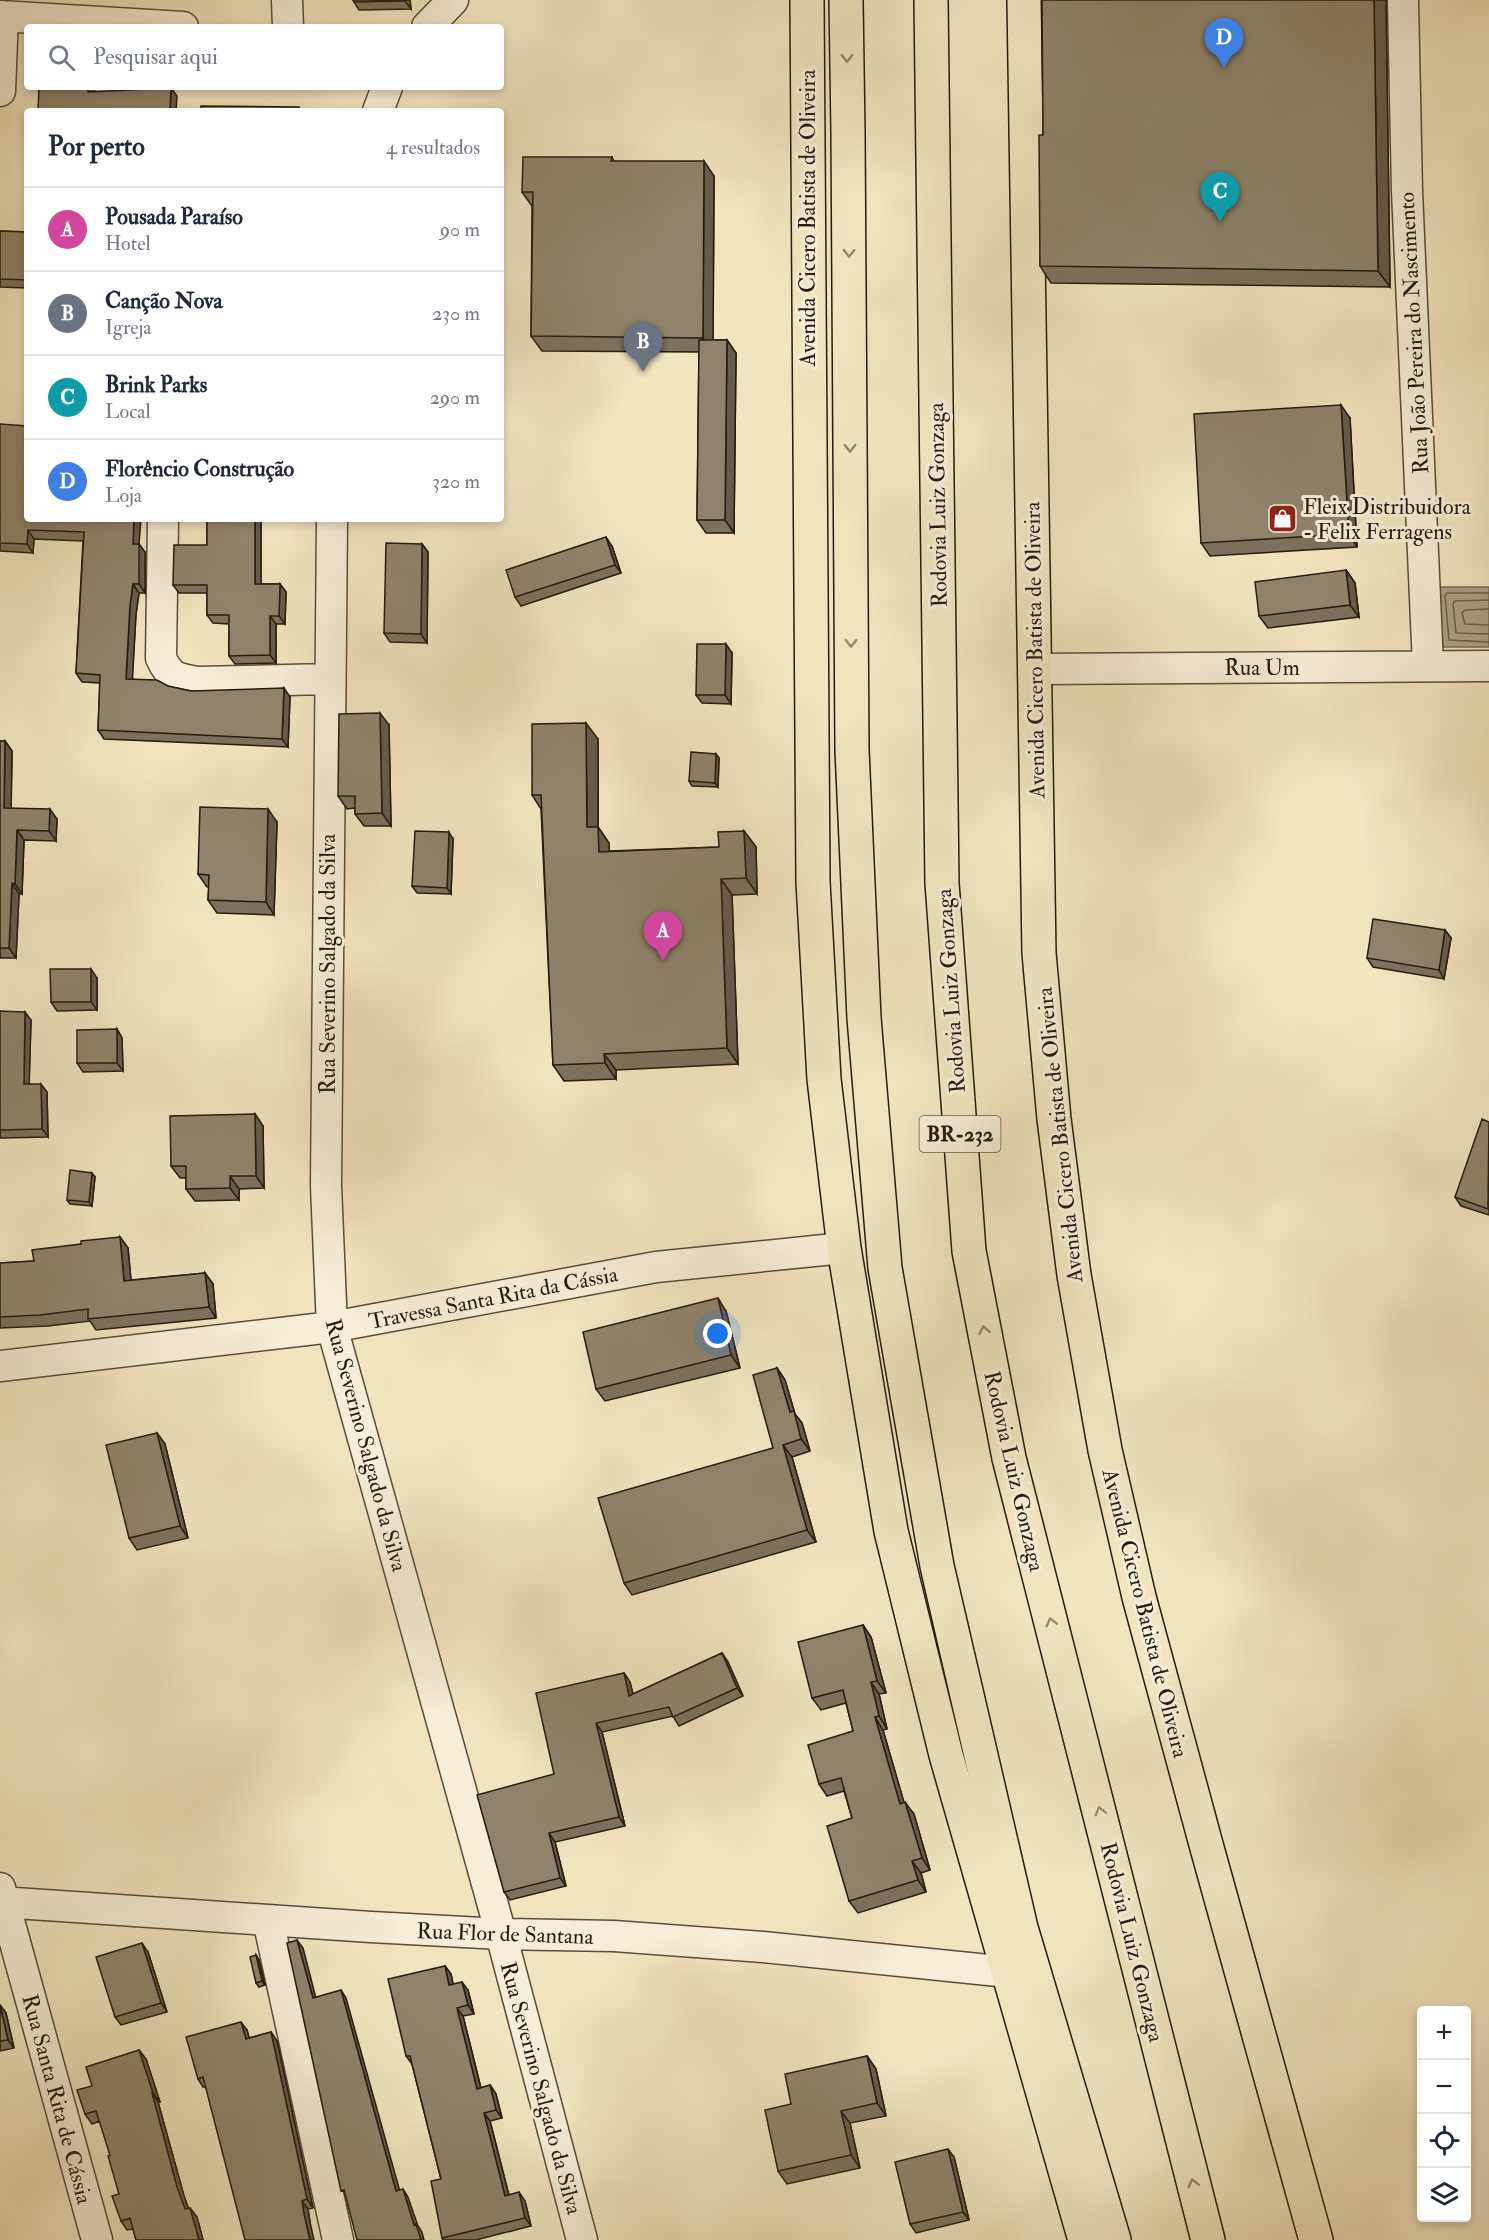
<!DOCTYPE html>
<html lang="pt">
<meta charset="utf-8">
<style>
:root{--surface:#fff;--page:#f2f2f3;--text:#1f2937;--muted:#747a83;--line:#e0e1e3;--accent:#ea580c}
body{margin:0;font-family:"IM FELL Double Pica",serif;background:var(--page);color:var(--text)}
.controls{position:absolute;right:18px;bottom:18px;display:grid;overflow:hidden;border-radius:6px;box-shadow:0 3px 9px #0003}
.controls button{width:54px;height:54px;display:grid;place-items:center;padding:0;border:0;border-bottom:2px solid var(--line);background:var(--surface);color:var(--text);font:30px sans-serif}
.you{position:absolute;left:718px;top:1334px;width:21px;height:21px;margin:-15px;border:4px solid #fff;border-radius:50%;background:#1a73e8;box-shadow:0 0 0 9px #1a73e833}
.badge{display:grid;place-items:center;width:39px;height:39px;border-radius:50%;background:var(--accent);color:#fff;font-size:20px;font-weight:700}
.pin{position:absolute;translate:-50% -50px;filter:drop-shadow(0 2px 3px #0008)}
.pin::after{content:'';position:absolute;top:32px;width:21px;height:18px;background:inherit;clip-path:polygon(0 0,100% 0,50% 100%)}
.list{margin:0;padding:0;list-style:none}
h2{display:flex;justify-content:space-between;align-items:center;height:78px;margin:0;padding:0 24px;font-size:26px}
h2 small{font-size:20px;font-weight:400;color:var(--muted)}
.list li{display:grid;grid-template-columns:39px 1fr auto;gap:18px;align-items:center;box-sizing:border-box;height:84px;padding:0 24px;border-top:2px solid var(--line)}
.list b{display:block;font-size:22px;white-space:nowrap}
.list p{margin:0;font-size:20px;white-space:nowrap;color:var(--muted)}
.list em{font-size:20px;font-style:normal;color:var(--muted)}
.icon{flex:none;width:33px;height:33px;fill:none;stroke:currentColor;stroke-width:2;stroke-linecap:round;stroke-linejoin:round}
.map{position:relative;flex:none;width:1489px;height:2240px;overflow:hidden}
.search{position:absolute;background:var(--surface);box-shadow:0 3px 9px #0003;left:24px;top:24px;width:480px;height:66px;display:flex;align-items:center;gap:15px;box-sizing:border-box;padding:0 21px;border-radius:6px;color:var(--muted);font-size:22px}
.panel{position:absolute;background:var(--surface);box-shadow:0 3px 9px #0003;left:24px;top:108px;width:480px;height:414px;border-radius:6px}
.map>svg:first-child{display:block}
.water{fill:#aca083;stroke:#766b54;stroke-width:1.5}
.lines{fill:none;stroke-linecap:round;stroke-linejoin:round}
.shore{stroke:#685e48;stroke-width:1.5}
.minor-casing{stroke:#584e3a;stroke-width:33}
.major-casing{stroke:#251b0e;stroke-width:36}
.highway-casing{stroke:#251b0e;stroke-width:36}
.minor{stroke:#f6eed6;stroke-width:30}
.major{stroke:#f1e5c0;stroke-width:33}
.highway{stroke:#f1e5c0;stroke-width:33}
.wall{fill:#7b725c;stroke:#251b0e;stroke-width:1.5}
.shaded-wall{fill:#645c4b;stroke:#251b0e;stroke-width:1.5}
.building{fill:#8f846b;stroke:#251b0e;stroke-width:1.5}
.oneway{stroke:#958a70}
.labels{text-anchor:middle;stroke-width:6;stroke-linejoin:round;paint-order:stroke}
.shield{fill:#f6eed6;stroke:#645a4a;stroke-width:1.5}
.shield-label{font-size:21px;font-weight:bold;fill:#251b0e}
.street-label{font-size:22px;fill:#251b0e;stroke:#f6eed6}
.poi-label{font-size:22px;fill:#251b0e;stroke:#f6eed6;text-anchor:start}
</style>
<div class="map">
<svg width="1489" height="2240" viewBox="0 0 1489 2240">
<rect width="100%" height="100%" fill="#f1e5c0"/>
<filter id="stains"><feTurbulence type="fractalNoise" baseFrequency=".00333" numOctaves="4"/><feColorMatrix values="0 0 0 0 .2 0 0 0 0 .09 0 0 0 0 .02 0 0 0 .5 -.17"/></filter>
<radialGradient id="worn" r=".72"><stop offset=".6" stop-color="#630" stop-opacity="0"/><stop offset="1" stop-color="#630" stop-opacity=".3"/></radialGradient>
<!-- water -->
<path class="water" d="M1438,587H1489V647H1443Z"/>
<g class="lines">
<!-- shore -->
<path class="shore" d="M1489,593H1447L1445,596L1449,640L1489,642
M1489,600L1455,601L1453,604L1456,633L1489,634
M1489,609L1465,610L1462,613L1465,624L1489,625"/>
<defs>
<path id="minor" d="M287,0L288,27
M1403,0L1407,191L1428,666
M0,16L183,27
M427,27L453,0
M0,91L3,16
M378,111L387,87
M163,519L161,658C170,678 177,678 197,682L329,679
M332,519L326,1186L332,1327L501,1934L582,2240
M1034,669L1489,666
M0,1366L332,1327L656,1267L844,1248
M0,1888L97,2240
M0,1902L371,1927L501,1934L614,1936L763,1947L1008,1972
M268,1920L338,2240"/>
<path id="major" d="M807,0L813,882L824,1079L844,1248L891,1531L946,1755L1085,2240
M1024,0L1039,953L1054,1119L1074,1275L1105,1450L1139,1597L1207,1848L1316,2240"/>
<path id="highway" d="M846,0L848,133L852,750L864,1018L885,1268L937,1566L1021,1928L1114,2240
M931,0L942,883L969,1251L1009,1458L1208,2240"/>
</defs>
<!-- minor casing -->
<use href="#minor" class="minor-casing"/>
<!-- major casing -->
<use href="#major" class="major-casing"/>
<!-- highway casing -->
<use href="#highway" class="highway-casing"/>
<!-- minor -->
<use href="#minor" class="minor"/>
<!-- major -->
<use href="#major" class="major"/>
<!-- highway -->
<use href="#highway" class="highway"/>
</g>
<!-- wall -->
<path class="wall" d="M353,0H410L411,9L359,10L354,2Z
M1042,0H1386L1390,287L1051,283L1040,266L1043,135Z
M612,157L614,161L714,176L713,340H727L736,353L734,533H706L697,520L699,352L542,351L531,336L532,206L522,192Z
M0,231L27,232V288L0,287Z
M1350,418L1357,547L1210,556L1201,543Z
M0,424L139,544L145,552V593H139L136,614L132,679L191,691L290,697L288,747L104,739L98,730L100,683L82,682L76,673L83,541L34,539L33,553L0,551Z
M207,519H261V584H280L286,592L285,624H276V663L235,664L229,656V624L213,623L207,615V593H179L173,585L207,545Z
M422,544L428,552L427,643L390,642L384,633Z
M612,546L621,573L521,606L515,597Z
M1346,570L1355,583L1359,617L1268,628L1259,616Z
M732,653L731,704L702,703L696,695Z
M389,725L391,826H364L355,814V808L347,809L338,796Z
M598,739V827L609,843V851L719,847L744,831L756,847L757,894L732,895L738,1064L616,1070V1079L564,1081L553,1065L541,809L532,795Z
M0,741H5L12,751L11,808L57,819L56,841L24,840L22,894H19L16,958H0Z
M716,754L719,758L718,787L692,786L689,781Z
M277,822L274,915L217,913L208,900L209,887H207L198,874Z
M453,839L451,894L417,893L412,886Z
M1445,930L1451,938L1444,979L1373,967L1367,958Z
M97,978V1010L57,1011L51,1002Z
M0,1011L31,1020L29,1084L47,1092L48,1137L0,1138Z
M117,1029L122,1038L123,1071L83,1072L77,1063Z
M255,1114L263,1126L264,1188L239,1189V1200L195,1201L186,1189V1178H180L171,1166Z
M1489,1122V1215L1461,1206L1455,1197Z
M95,1177L92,1206L70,1204L67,1200Z
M120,1237L128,1248L131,1280L205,1273L213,1284L216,1318L96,1330L90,1321L48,1326L0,1328V1263L34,1261L81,1244Z
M726,1311L740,1368L605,1401L596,1389Z
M777,1368L785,1380L795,1414L802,1423L810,1451L792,1457L816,1542L632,1595L624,1583L773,1448Z
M157,1433L165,1444L188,1538L137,1550L129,1538Z
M863,1625L871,1637L886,1693L879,1694L887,1729L883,1730L904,1803L914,1814L930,1870L921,1873L926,1892L858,1913L849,1901L852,1818L844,1791L827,1796L819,1784L853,1731L846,1703L821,1710L812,1698Z
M722,1653L728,1662L743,1696L679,1726L673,1716L602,1732L625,1826L555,1842L566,1886L510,1900L504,1892L554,1774L624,1673L630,1682L633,1694Z
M148,1952L167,2012L121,2025L115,2017Z
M256,1955L259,1960L265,1985L259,1987L256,1983Z
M445,1966L451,1974L453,1984L468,1990L474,2014L463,2016L481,2088L490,2085L496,2094L502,2118L490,2121L509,2195L525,2201L531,2226L476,2240H443L442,2238L441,2179L412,2064L406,2056Z
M0,2005L6,2013L14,2048L0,2051Z
M247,2030L249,2038L271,2032L277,2041L313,2208L308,2209L310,2222L205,2087H203L198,2079Z
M139,2050L146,2059L160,2102H158L184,2196L188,2208H190L197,2217L203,2240H136L133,2229L127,2230L121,2221L119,2194L110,2155L100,2121L92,2124L85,2114L92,2086Z
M867,2056L876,2069L886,2116L850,2123L860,2168L787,2184L778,2171L791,2104Z
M954,2157L969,2220L916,2233L910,2224Z"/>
<!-- shaded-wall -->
<path class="shaded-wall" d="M405,0H410L411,9L405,1Z
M1374,0H1386L1390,287L1378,271Z
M88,87H95L94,101L88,92Z
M171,88L177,96L176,111H170Z
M704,161L714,176L713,353L703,338Z
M727,340L736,353L734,533L725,520Z
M1341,405L1350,418L1357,547L1349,534Z
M134,519H141L139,544L145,552V593L139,584L133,544Z
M255,519H261V592L255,584Z
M28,530L34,539L33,553L27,544Z
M606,537L612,546L621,573L615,565Z
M422,544L428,552L427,643L421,634Z
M1346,570L1355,583L1359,617L1350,605Z
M133,584L139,593L136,614L132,688L126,679L130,605Z
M280,584L286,592L285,624L279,616Z
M270,616L276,624V663L270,655Z
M726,644L732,653L731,704L725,695Z
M284,688L290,697L288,747L282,739Z
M380,713L389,725L391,826L382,813Z
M586,723L598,739V827L609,843L610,868L599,852L587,827Z
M5,741L12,751L11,818L4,808Z
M716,754L719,758L718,787L715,783Z
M50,809L57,819L56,841L49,831Z
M268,809L277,822L274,915L266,902Z
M17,830L24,840L22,894L15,884Z
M744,831L756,847L757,894L746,878Z
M449,832L453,839L451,894L447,888Z
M721,879L732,895L738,1064L727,1048Z
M12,883L19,894L16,958L9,948Z
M1445,930L1451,938L1444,979L1439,970Z
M91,969L97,978V1010L91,1002Z
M25,1012L31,1020L29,1092L24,1084Z
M117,1029L122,1038L123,1071L117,1063Z
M604,1054L616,1070V1079L605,1063Z
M41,1084L47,1092L48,1137L42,1129Z
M255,1114L263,1126L264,1188L256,1176Z
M92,1173L95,1177L92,1206L89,1202Z
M230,1176L239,1189V1200L230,1188Z
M120,1237L128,1248L132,1292L124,1281Z
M205,1273L213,1284L216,1318L209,1307Z
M718,1298L726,1311L740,1368L731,1355Z
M777,1368L785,1380L795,1414L802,1423L810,1451L801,1439L790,1412Z
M157,1433L165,1444L188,1538L180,1526Z
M783,1445L792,1457L816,1542L807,1530Z
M863,1625L871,1637L886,1693L877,1681Z
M722,1653L728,1662L743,1696L737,1688Z
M624,1673L630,1682L635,1704L629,1696Z
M871,1682L879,1694L887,1729L879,1716Z
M875,1717L883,1730L908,1816L900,1804Z
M596,1723L602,1732L625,1826L619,1817Z
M905,1802L914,1814L930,1870L922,1858Z
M549,1833L555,1842L566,1886L560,1878Z
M912,1861L921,1873L926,1892L918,1880Z
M297,1940L303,1948L318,2006L313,1998Z
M142,1943L148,1952L167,2012L161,2003Z
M256,1955L259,1960L265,1985L262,1981Z
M445,1966L451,1974L455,1993L449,1985Z
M462,1982L468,1990L474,2014L468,2005Z
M341,1990L346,1998L402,2199L396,2191Z
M0,2005L6,2013L14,2048L8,2040Z
M457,2008L463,2016L483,2097L477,2089Z
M241,2022L247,2030L252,2048L246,2039Z
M271,2032L277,2041L313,2208L307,2199Z
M139,2050L146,2059L160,2102L153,2093Z
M867,2056L876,2069L886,2116L877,2103Z
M490,2085L496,2094L502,2118L496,2110Z
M152,2093L158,2102L184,2196L192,2218L185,2209L177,2187Z
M841,2111L850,2123L860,2168L851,2155Z
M484,2113L490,2121L511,2204L505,2196Z
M948,2149L954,2157L969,2220L963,2212Z
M403,2189L408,2197L418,2226L422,2232L424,2240H421L414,2225Z
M519,2192L525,2201L531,2226L525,2218Z
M302,2201L308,2209L310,2222L314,2240H310L304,2214Z
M190,2208L197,2217L203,2240H199Z"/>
<!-- building -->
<path class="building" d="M353,0H405V1L354,2Z
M1042,0H1374L1378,271L1040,266L1039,135H1043Z
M39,87H88V92L171,88L170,111H38Z
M201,106L299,107V111H201Z
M523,157H612L611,161H704L703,338L531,336L533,192H522Z
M0,231L27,232V280L0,279Z
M699,340H727L725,520H697Z
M1341,405L1349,534L1201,543L1194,414Z
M0,424L27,426V519H134L133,544H139V584H133L130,605L126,679L157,680L168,686L191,691L284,688L282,739L98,730L100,675L76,673L84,532L28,530L27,544L0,543Z
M207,519H255V584H280L279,616H270V655L229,656V615H207V585H173L174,545H207Z
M606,537L615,565L515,597L506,570Z
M386,543L422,544L421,634L384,633Z
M1346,570L1350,605L1259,616L1255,582Z
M697,644H726L725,695H696Z
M380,713L382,813L355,814V796H338L339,714Z
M586,723L587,827H598L599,852L719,847L718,832L744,831L746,878L721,879L727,1048L604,1054L605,1063L553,1065L541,795H532V724Z
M0,741H5L4,808L50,809L49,831L17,830L15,884L12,883L9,948H0Z
M691,752L716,754L715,783L689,781Z
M200,807L268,809L266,902L208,900L209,875L198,874Z
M415,831L449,832L447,888L412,886Z
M1373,919L1445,930L1439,970L1367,958Z
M50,969H91V1002H51Z
M0,1011L25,1012L24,1084H41L42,1129L0,1130Z
M117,1029V1063H77V1030Z
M255,1114L256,1176H230V1188L186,1189V1166H171L170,1116Z
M1482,1119L1489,1122L1488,1209L1455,1197Z
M70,1170L92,1173L89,1202L67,1200Z
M120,1237L124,1281L205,1273L209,1307L88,1319V1309L40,1315L0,1317V1263L34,1261L32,1250L81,1244V1241Z
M718,1298L731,1355L596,1389L583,1332Z
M777,1368L790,1412L794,1411L801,1439L783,1445L807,1530L624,1583L598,1498L773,1448L753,1375Z
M157,1433L180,1526L129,1538L106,1445Z
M863,1625L877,1681L871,1682L879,1716L875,1717L900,1804L905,1802L922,1858L912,1861L918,1880L849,1901L827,1826L852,1818L841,1778L819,1784L808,1745L853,1731L843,1690L812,1698L798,1642Z
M722,1653L737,1688L673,1717L669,1707L596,1723L619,1817L549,1833L560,1878L504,1892L477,1795L554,1774L536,1693L624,1673L629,1696Z
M297,1940L313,1998L341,1990L396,2191L403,2189L414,2225L416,2224L421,2240H357L344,2190L341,2191L287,1943Z
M142,1943L161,2003L115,2017L96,1957Z
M256,1955L262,1981L256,1983L250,1957Z
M445,1966L449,1985L462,1982L468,2005L457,2008L477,2089L490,2085L496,2110L484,2113L505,2196L519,2192L525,2218L442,2238L431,2181L441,2179L410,2056H406L388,1979Z
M0,2006L8,2040L0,2041Z
M241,2022L246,2039L271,2032L307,2199L302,2201L304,2214L310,2240H245L203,2077L198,2079L186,2037Z
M139,2050L153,2093H152L177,2187L185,2209L190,2208L199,2240H136L130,2218L121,2221L112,2196L119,2194L108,2156L110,2155L96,2111L85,2114L77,2090L92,2086L86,2067Z
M867,2056L877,2103L841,2111L851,2155L778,2171L765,2110L791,2104L785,2074Z
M948,2149L963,2212L910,2224L895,2162Z"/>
<!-- one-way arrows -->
<defs><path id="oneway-chevron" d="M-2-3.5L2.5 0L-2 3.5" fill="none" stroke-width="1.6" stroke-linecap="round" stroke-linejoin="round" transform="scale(1.5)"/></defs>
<g class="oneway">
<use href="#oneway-chevron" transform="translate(847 58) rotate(89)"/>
<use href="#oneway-chevron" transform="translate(849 253) rotate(90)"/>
<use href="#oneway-chevron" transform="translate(850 448) rotate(90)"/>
<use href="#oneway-chevron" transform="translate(851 643) rotate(90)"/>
<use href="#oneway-chevron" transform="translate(984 1330) rotate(-101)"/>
<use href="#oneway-chevron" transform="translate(1051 1622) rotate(-104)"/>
<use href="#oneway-chevron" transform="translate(1100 1811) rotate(-104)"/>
<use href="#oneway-chevron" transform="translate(1193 2183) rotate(-104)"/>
</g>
<!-- icons -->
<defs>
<symbol id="shop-square" viewBox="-11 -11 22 22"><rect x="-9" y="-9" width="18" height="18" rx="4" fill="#8f2418" stroke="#f6eed6"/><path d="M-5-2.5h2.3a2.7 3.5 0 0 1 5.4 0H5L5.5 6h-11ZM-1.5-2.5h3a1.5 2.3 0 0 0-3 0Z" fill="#fff"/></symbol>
</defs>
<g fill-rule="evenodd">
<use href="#shop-square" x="1266" y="502" width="33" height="33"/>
</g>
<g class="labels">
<!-- shield labels -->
<rect class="shield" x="919.5" y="1116" width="81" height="36" rx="4.5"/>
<g class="shield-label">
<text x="960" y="1141">BR-232</text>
</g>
<!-- street labels -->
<g class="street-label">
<text transform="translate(807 218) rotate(-90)" y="8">Avenida Cicero Batista de Oliveira</text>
<text transform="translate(1413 333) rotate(-93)" y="8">Rua João Pereira do Nascimento</text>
<text transform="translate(937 505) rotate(-91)" y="8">Rodovia Luiz Gonzaga</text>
<text transform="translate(1034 650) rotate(-91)" y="8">Avenida Cicero Batista de Oliveira</text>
<text x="1262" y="675">Rua Um</text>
<text transform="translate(327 964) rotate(-90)" y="8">Rua Severino Salgado da Silva</text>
<text transform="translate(950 991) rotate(-94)" y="8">Rodovia Luiz Gonzaga</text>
<text transform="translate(1059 1135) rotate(-96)" y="8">Avenida Cicero Batista de Oliveira</text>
<text transform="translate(493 1297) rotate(-11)" y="8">Travessa Santa Rita da Cássia</text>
<text transform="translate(367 1445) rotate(75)" y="8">Rua Severino Salgado da Silva</text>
<text transform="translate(1015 1471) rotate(77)" y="8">Rodovia Luiz Gonzaga</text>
<text transform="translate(1146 1613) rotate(76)" y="8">Avenida Cicero Batista de Oliveira</text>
<text transform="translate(505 1933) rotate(2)" y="8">Rua Flor de Santana</text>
<text transform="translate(1133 1942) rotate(76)" y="8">Rodovia Luiz Gonzaga</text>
<text transform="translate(542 2088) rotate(75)" y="8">Rua Severino Salgado da Silva</text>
<text transform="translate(58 2099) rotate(75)" y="8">Rua Santa Rita de Cássia</text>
</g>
<!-- poi labels -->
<g class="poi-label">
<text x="1303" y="514">Fleix Distribuidora<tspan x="1303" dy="25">- Felix Ferragens</tspan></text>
</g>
</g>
<rect width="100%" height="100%" filter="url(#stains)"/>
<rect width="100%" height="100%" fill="url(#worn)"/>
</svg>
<div class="controls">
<button>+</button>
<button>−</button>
<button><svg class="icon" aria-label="locate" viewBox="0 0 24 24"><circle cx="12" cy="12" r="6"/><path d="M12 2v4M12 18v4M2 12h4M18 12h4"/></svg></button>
<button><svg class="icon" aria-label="layers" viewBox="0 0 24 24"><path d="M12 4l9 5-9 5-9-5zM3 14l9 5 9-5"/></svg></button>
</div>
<div class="you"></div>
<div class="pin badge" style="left:663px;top:961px;background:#d1479c">A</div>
<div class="pin badge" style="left:643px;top:372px;background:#6b7280">B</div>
<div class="pin badge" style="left:1220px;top:222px;background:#0f9aa8">C</div>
<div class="pin badge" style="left:1224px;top:68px;background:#3f7fe0">D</div>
<div class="search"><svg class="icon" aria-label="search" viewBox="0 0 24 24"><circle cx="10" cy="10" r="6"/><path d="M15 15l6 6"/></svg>Pesquisar aqui</div>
<section class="panel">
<h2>Por perto<small>4 resultados</small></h2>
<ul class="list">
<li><span class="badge" style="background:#d1479c">A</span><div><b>Pousada Paraíso</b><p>Hotel</p></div><em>90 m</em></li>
<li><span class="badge" style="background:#6b7280">B</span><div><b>Canção Nova</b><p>Igreja</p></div><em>230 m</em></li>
<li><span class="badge" style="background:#0f9aa8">C</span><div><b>Brink Parks</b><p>Local</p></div><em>290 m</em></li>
<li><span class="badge" style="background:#3f7fe0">D</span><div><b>Florêncio Construção</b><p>Loja</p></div><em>320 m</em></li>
</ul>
</section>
</div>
